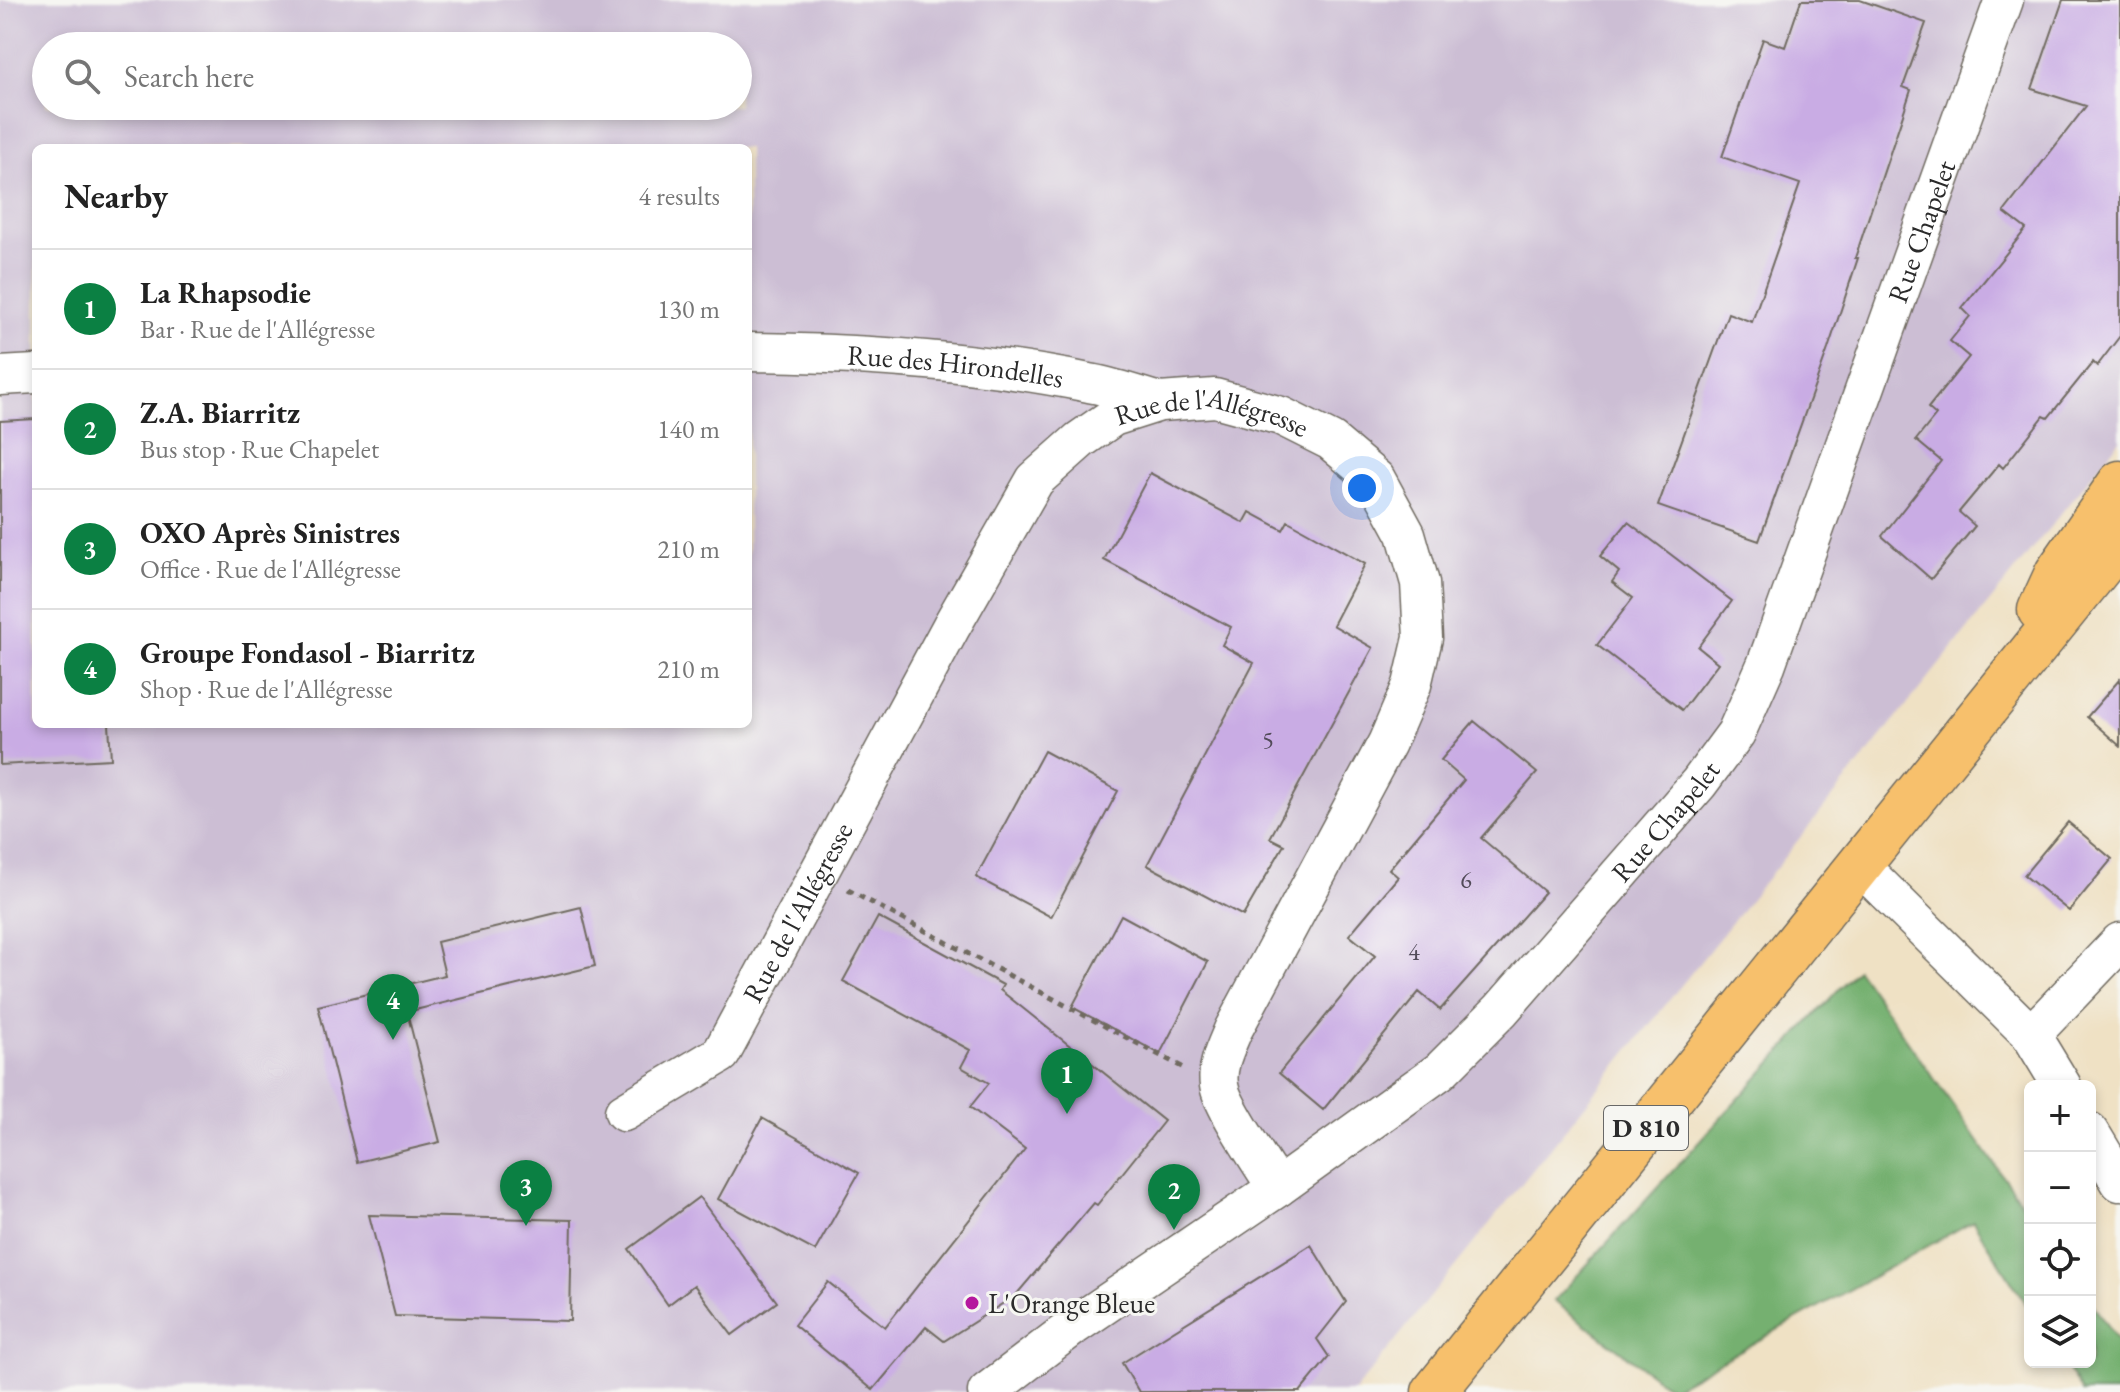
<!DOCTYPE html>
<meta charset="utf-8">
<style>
:root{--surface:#fff;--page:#f6f6f6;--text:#222;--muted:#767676;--line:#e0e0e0;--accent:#0b8043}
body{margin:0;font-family:"EB Garamond",serif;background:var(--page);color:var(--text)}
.controls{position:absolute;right:24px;bottom:24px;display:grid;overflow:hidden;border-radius:12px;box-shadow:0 4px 12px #0003}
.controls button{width:72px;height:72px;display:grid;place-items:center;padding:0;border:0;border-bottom:2px solid var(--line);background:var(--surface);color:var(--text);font:40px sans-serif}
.you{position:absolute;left:1362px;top:488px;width:28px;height:28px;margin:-20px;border:6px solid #fff;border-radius:50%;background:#1a73e8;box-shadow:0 0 0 12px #1a73e833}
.badge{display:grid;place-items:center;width:52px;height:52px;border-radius:50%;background:var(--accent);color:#fff;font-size:26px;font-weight:700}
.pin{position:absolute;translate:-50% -66px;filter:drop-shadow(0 2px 4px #0008)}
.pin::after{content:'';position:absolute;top:42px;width:28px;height:24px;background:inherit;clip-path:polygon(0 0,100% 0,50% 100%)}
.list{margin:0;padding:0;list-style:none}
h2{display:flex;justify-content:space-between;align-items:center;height:104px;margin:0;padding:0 32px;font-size:34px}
h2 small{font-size:26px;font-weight:400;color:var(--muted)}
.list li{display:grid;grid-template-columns:52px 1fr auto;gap:24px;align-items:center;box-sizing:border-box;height:120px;padding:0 32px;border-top:2px solid var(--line)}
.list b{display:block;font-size:30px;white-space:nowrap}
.list p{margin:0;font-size:26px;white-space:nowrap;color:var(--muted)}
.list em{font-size:26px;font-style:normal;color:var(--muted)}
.icon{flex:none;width:44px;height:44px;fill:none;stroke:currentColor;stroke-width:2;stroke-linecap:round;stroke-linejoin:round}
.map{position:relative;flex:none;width:2120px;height:1392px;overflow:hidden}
.search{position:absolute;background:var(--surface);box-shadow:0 4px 12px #0003;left:32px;top:32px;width:720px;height:88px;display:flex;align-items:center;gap:20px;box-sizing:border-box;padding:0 28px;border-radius:44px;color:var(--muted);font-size:30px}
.panel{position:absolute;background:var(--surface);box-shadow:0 4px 12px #0003;left:32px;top:144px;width:720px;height:584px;border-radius:12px}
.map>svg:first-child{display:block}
.industrial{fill:#ccbed4;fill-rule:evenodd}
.forest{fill:#74b06f;stroke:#506e4d;stroke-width:2}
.building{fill:#c9ace4}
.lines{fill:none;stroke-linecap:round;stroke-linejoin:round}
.street-casing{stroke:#706b61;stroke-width:41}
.primary-casing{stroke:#706b61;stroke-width:47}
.path{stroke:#706b61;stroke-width:5;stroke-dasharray:6 6;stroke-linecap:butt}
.street{stroke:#fff;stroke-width:38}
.primary{stroke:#f7c06c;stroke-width:44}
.poi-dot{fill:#b5179e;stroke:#f6f6f2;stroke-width:3}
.labels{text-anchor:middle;stroke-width:6;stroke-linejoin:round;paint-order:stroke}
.number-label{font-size:24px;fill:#524b59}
.shield{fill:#f6f6f2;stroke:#686867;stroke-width:2}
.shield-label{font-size:26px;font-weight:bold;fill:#2b2b2b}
.street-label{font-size:28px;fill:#2b2b2b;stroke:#f6f6f2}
.poi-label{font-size:28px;fill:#2b2b2b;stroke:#f6f6f2;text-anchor:start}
</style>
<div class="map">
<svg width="2120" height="1392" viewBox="0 0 2120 1392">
<rect width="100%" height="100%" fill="#f6f6f2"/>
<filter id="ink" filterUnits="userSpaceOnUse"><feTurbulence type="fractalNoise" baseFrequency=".0125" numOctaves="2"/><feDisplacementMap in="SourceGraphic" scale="16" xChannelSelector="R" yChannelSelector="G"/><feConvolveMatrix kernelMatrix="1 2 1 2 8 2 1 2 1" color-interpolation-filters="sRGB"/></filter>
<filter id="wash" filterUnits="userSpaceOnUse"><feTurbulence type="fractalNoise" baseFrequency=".006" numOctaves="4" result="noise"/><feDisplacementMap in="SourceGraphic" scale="32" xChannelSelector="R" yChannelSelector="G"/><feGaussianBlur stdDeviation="1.8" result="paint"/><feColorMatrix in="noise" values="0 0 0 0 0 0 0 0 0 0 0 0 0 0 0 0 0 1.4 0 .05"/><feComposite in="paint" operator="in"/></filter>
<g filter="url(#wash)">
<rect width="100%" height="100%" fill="#efe1c4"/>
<!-- industrial -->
<path class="industrial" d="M0,0H2120V440L1354,1392H0ZM46,46H738V106H46ZM36,148H748V724H36Z"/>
<!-- forest -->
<path class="forest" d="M1857,969L2030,1215V1310L1973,1221L1671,1389L1554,1301Z
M2090,1301L2120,1344V1392H2082L2063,1362H2090Z"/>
<g id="blocks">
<!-- building -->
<path class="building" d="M1801,0H1860L1926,23L1903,87L1911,90L1855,258H1858L1828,349L1759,541L1658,506L1728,313L1752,322L1800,184L1722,157L1763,39L1785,47Z
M2063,0H2120V336L2097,366L2093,362L2048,418L2044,416L2003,468L1999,464L1959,512L1975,526L1931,579L1882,536L1941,461L1916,440L1936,415L1928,408L1969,357L1950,341L1970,316L1962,308L2026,229L2004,212L2086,106L2032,89Z
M36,419V724H109L111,759L0,765V421Z
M1150,473L1244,523L1250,512L1283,530L1288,521L1365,564L1333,625L1373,648L1270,838L1284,845L1243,916L1147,865L1254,663L1222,645L1231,627L1104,560Z
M1628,522L1732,601L1698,647L1718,663L1682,710L1597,645L1633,598L1612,582L1619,572L1600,556Z
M2120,679V746L2087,717Z
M1474,721L1537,773L1481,838L1545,892L1440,1010L1419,992L1323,1110L1279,1073L1375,956L1349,935L1398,877L1389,869L1464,780L1441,760Z
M1044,751L1118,791L1051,917L976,877Z
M2068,822L2112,859L2069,911L2024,875Z
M581,907L595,966L407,1012L440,1142L357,1162L318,1006L445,975L437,942Z
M1121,915L1208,962L1160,1054L1072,1007Z
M878,917L1003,985L1000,990L1164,1121L1097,1205L1094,1203L1016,1295L944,1341L926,1327L873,1390L794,1325L828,1282L885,1327L1025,1149L970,1107L989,1083L961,1067L970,1050L843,981Z
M762,1118L859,1173L815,1251L718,1199Z
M699,1197L777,1302L732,1335L694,1285L668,1305L629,1249Z
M369,1215L572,1220L570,1321L395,1316Z
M1311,1245L1346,1302L1317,1339L1329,1357L1300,1392H1139L1122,1363Z"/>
</g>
</g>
<g filter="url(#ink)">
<use href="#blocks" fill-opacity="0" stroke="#706b61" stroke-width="2"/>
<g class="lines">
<defs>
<g id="street">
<path id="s1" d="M748,352C861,353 978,360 1089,383C1113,387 1137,396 1160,402"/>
<path d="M0,376L36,374"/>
<path d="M1858,864L2031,1035L2062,1086"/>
<path d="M2031,1035L2120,942"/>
<path id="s2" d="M624,1112L721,1054L951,627L1035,480L1080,440L1113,417L1160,402L1215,398L1281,416L1331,441L1376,479L1406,534L1420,583L1423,638L1412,685L1387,743L1233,1030C1226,1047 1216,1066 1219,1085C1221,1104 1265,1169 1277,1188"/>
<path d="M2090,1132L2120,1182"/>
<path id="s3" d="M987,1392L1075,1325L1277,1188L1440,1071L1501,1010L1699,783L1736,733L1766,665L2004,0"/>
</g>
<path id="primary" d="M2040,610L2057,573L2120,483
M1434,1392L2120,542"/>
</defs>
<!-- street casing -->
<use href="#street" class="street-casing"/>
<!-- primary casing -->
<use href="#primary" class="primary-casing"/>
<!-- path -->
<path class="path" d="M848,890L1182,1067"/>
<!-- street -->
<use href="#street" class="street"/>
<!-- primary -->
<use href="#primary" class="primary"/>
</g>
</g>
<!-- markers -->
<circle class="poi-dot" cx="972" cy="1303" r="8"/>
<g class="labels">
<!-- number labels -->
<g class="number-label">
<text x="1268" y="748">5</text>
<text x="1466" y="888">6</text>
<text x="1414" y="960">4</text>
</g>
<!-- shield labels -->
<rect class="shield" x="1604" y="1106" width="84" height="44" rx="6"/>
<g class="shield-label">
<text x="1646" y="1137">D 810</text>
</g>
<!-- street labels -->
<g class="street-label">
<text dy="10" stroke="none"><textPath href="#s3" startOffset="1540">Rue Chapelet</textPath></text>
<text dy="10" stroke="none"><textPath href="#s1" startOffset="208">Rue des Hirondelles</textPath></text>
<text dy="10" stroke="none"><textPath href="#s2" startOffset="970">Rue de l'Allégresse</textPath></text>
<text dy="10" stroke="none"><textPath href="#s3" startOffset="892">Rue Chapelet</textPath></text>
<text dy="10" stroke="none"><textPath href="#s2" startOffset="274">Rue de l'Allégresse</textPath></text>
</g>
<!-- poi labels -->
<g class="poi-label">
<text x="988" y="1313">L'Orange Bleue</text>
</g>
</g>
</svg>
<div class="controls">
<button>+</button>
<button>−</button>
<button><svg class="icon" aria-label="locate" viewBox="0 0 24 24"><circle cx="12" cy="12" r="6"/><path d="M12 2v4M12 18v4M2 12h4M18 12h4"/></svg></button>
<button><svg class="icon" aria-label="layers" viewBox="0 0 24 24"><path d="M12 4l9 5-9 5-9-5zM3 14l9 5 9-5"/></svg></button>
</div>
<div class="you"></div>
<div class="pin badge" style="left:1067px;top:1114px">1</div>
<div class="pin badge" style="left:1174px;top:1230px">2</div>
<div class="pin badge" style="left:526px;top:1226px">3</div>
<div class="pin badge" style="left:393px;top:1040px">4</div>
<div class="search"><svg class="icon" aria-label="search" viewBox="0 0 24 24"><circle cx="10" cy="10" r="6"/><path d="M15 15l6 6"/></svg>Search here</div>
<section class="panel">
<h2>Nearby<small>4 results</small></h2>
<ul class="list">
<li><span class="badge">1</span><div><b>La Rhapsodie</b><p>Bar · Rue de l'Allégresse</p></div><em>130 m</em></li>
<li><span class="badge">2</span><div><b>Z.A. Biarritz</b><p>Bus stop · Rue Chapelet</p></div><em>140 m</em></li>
<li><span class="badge">3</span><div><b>OXO Après Sinistres</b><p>Office · Rue de l'Allégresse</p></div><em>210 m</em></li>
<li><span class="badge">4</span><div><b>Groupe Fondasol - Biarritz</b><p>Shop · Rue de l'Allégresse</p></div><em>210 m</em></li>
</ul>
</section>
</div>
